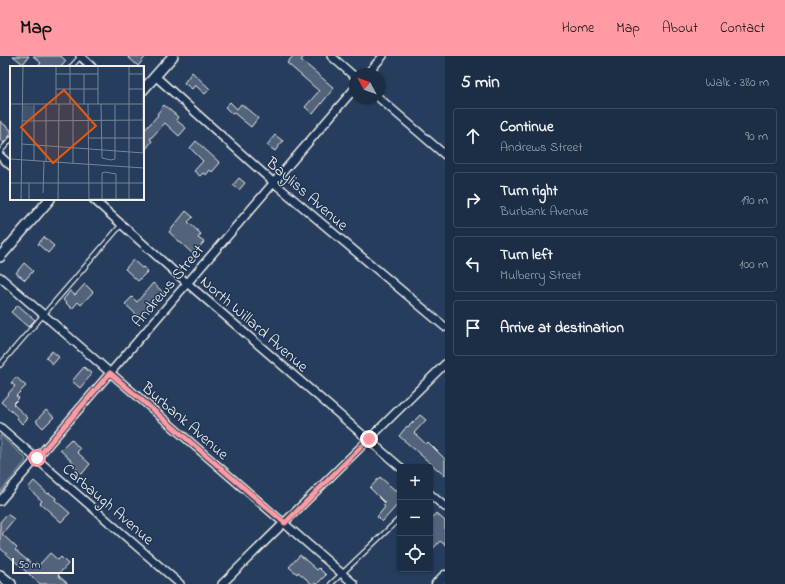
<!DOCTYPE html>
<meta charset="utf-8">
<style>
:root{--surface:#1c2e46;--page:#25364d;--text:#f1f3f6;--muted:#a0a8b3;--line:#3a4a5f;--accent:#ff9aa2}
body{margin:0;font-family:"Indie Flower",sans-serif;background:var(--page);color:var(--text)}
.controls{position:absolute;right:12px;bottom:12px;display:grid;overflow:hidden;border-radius:4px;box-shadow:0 1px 3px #0004}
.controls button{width:36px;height:36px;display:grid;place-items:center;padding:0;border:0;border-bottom:1px solid var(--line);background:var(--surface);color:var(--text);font:20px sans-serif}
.compass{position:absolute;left:349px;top:12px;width:36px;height:36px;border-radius:50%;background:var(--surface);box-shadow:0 1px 3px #0004;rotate:311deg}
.scale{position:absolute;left:12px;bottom:10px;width:62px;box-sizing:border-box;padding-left:4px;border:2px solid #f4f1e8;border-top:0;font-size:11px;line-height:14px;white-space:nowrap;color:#f4f1e8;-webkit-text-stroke:3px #1d3557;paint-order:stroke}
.stop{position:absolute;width:12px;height:12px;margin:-9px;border:3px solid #ff9aa2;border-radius:50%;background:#fff}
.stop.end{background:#ff9aa2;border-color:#fff;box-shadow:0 1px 4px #0008}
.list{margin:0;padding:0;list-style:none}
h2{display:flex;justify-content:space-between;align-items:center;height:52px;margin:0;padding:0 16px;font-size:17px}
h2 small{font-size:13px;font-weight:400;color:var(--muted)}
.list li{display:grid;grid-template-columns:26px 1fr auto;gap:12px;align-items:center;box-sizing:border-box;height:56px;margin:0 8px 8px;padding:0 8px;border:1px solid var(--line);border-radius:4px}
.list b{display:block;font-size:15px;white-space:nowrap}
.list p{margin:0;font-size:13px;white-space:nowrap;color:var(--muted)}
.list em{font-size:13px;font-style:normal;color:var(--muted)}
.icon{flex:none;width:22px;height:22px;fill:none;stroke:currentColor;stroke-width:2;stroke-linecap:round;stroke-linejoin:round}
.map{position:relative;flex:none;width:445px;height:528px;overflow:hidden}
header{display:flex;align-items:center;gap:24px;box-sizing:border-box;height:56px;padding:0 20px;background:var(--accent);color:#111}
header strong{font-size:19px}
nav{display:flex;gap:22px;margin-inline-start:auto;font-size:14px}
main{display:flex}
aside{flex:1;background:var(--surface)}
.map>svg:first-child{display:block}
.green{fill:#40546f;stroke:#9aa2ac}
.building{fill:#52647b;stroke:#f4f1e8}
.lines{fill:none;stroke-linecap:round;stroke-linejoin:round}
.lane-casing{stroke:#f4f1e8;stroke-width:6}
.street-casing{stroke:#f4f1e8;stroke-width:10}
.secondary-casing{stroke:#f4f1e8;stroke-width:12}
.primary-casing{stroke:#f4f1e8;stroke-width:13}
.lane{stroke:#1d3557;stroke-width:3.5}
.street{stroke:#1d3557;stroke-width:7}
.secondary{stroke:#1d3557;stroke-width:9}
.primary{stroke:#1d3557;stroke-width:10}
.route{stroke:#ff9aa2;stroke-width:5}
.labels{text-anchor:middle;stroke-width:3;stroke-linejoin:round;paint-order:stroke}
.street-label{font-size:16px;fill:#f4f1e8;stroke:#1d3557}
.inset-road{fill:none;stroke:#788595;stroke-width:1}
.view{fill:#e8590c;fill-opacity:0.15;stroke:#e8590c;stroke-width:2}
.inset-edge{fill:none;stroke:#f4f1e8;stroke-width:2}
</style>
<header>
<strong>Map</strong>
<nav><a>Home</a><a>Map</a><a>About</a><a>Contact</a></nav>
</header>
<main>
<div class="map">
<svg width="445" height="528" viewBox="0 0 445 528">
<rect width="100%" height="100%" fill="#263d5d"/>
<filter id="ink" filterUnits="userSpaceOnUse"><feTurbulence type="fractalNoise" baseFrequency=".025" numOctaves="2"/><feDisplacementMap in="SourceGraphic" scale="8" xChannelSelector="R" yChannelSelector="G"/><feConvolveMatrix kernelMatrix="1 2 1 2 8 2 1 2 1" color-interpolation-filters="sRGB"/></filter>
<g filter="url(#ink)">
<!-- green -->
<path class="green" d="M0,379L26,403L25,406L0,436Z"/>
<!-- building -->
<path class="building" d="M13,0H29L23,8Z
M33,0H61L66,5L61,11H37L41,7Z
M127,0H146L138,10Z
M293,0H305L301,4L334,32L313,58L305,51L319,35L287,7Z
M192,16L210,33L205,38L195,29L192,33L184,27Z
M230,46L237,53L241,48L258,62L251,71L234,57L232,58L225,51Z
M164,49L178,61L176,64L186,72L179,80L165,67L150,83L152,85L143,97V76L158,59L157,58Z
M0,65L11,74V78L4,87L0,84Z
M275,79L283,85L275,95L267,89Z
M196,85L220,107L212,116L210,114L206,119L203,117L200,120L194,115L203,105L190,92Z
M239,122L245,127L239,134L233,129Z
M186,155L193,161L188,166L201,178L198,182L204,186L193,198L169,176Z
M44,181L54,190L48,197L38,188Z
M133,204L142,212L143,211L148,215L138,225L125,213Z
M24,207L33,215L25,224L16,217Z
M153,227L164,237L154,249L151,247L139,261L125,248L132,241L137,246Z
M85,228L93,236L81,249L78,246L72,253L63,244L70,235L75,239Z
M18,249L35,264L28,271L11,256Z
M52,295L59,301L53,308L46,302Z
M84,311L92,318L80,332L72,325Z
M16,321L26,330L16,340L19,342L13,348L28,362L22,368L17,362L18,361L1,346L15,330L11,327Z
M46,354L54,361L43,372L36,365Z
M420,359L426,364L414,377L426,388L428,386L445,403V420L399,380L407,370L408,371Z
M71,383L80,393L77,396L90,408L82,418L73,410L75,408L60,394Z
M380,421L396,435L400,429V446L382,466L377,461L385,451L383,449L385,447L370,432Z
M34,425L48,438L49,437L56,442L55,444L70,457L61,466L40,447L42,445L28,432Z
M436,457L445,465V489L440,485L430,496V465Z
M7,458L14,463L2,478L17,492L15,494L33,509L36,506L39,509L50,497L58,504L61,501L68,508L58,519L68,528H40L0,492V466Z
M300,499L317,514L319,512L326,519L317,528H312L298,516L297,518L289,511Z"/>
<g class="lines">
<defs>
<path id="lane" d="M71,11L81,0
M0,96L11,83
M0,309L122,168
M331,528L400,462"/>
<path id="street" d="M80,0L92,11
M331,0L355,21
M367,18L383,0
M155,20L273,126L445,271
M379,42L445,99
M0,100L11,110
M93,143L187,227L400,411
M0,221L354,528
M0,371L180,528
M430,438L445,451
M0,445L355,32
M222,528L445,308"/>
<path id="secondary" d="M143,34L173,0
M0,201L50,143
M0,519L11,528"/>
<path id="primary" d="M437,528L445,520"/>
</defs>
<!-- lane casing -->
<use href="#lane" class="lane-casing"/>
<!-- street casing -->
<use href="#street" class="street-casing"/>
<!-- secondary casing -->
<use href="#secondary" class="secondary-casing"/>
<!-- primary casing -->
<use href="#primary" class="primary-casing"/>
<!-- lane -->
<use href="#lane" class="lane"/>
<!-- street -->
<use href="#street" class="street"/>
<!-- secondary -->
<use href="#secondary" class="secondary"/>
<!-- primary -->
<use href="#primary" class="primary"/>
</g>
</g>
<g class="lines" filter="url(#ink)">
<!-- route -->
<path class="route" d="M37,402L110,317L285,467L369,383"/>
</g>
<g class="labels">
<!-- street labels -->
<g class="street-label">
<text transform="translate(308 137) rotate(41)" y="6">Bayliss Avenue</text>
<text transform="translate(167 229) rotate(-50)" y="6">Andrews Street</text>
<text transform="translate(255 267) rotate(41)" y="6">North Willard Avenue</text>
<text transform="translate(186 364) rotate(41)" y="6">Burbank Avenue</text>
<text transform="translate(109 447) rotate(41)" y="6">Carbaugh Avenue</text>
</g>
</g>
<!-- overview -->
<g transform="translate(10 10)">
<rect width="134" height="134" fill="#263d5d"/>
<path d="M13,39L23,40V54L13,55Z" fill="#40546f"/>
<path class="inset-road" d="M46,0V38M60,0V38M133,0V87M46,8H88M74,8V38M119,8H134M46,23H88M119,23H133M0,38H134M36,38V95M78,38L79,134M88,38V0M91,38L92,92L101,94L105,93V39M12,55L134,54M78,72H133M12,78L134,87M0,93L134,102M24,94V39M63,97V38M0,117H134M19,117V134M33,127L34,96M79,133H134M11,134L13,0M48,134L49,38M92,134V107L95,106L106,108V134M119,134V0"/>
<path class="view" d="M54,24L86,60L43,97L11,61Z"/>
<rect width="134" height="134" class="inset-edge"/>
</g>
</svg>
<div class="controls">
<button>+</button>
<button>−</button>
<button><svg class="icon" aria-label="locate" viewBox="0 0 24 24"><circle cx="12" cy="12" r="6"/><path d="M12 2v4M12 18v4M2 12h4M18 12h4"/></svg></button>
</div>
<svg class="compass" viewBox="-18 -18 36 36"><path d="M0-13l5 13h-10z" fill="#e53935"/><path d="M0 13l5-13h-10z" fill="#a0a8b3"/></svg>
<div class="scale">50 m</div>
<div class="stop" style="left:37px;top:402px"></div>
<div class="stop end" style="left:369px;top:383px"></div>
</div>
<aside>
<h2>5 min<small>Walk · 380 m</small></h2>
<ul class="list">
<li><svg class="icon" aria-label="ahead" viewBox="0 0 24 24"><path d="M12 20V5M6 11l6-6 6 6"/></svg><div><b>Continue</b><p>Andrews Street</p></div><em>90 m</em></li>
<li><svg class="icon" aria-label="right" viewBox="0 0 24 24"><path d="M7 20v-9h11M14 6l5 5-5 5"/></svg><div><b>Turn right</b><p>Burbank Avenue</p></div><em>190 m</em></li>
<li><svg class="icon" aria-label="left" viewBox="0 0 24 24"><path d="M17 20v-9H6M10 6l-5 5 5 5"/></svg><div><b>Turn left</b><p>Mulberry Street</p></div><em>100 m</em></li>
<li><svg class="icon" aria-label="arrive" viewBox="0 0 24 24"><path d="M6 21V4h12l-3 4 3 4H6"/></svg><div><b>Arrive at destination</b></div></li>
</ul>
</aside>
</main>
